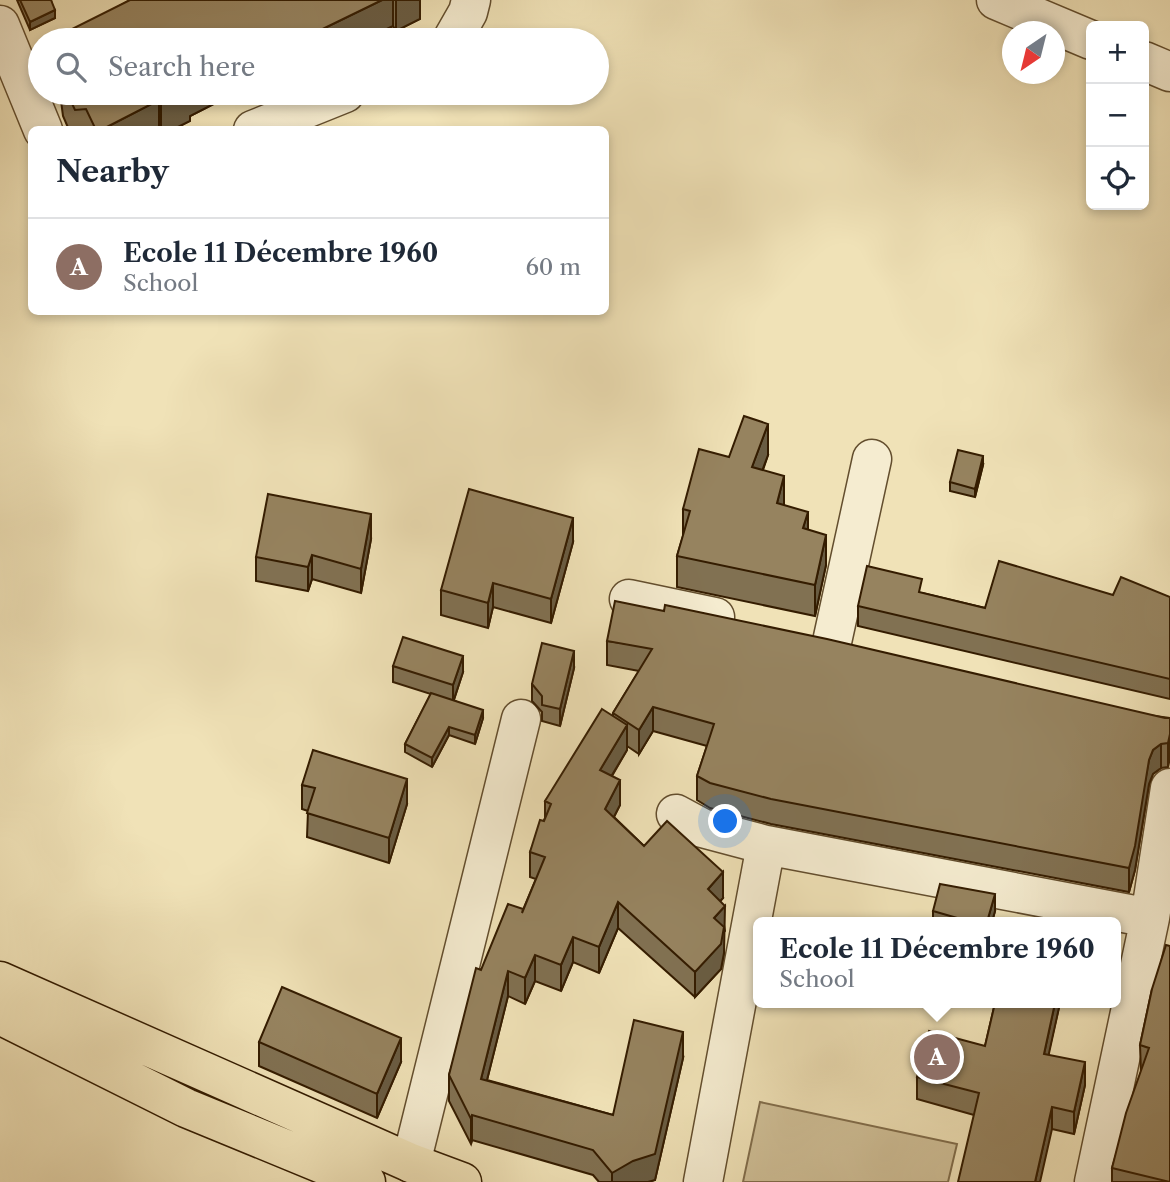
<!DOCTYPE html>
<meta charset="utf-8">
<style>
:root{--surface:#fff;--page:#f2f2f3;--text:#1f2937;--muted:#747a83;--line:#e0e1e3;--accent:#8f2418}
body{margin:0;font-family:"Libre Caslon Text",serif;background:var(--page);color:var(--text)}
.controls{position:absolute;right:21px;top:21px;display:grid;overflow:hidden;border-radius:10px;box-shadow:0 4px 10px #0003}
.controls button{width:63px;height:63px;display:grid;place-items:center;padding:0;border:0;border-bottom:2px solid var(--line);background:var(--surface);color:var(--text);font:35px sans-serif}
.compass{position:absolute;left:1002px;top:21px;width:63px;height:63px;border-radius:50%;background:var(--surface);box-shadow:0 4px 10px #0003;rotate:215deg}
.you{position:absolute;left:726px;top:822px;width:24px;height:24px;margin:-18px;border:5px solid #fff;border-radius:50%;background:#1a73e8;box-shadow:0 0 0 10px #1a73e833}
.badge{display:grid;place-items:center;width:46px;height:46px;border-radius:50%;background:var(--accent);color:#fff;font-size:23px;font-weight:700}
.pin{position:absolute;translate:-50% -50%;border:4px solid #fff;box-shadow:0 2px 7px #0006}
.popup{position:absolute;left:753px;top:917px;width:368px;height:91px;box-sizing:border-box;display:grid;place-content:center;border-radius:10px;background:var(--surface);filter:drop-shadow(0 2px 5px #0005);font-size:23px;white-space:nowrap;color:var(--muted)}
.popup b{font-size:26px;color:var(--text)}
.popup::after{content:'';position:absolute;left:50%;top:100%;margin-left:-14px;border:14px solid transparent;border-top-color:var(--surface)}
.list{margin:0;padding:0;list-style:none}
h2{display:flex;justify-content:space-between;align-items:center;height:91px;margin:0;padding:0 28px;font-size:30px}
h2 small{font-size:23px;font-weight:400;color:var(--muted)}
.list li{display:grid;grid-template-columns:46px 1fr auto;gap:21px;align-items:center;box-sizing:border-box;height:98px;padding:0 28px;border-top:2px solid var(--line)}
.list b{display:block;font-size:26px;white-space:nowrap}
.list p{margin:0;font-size:23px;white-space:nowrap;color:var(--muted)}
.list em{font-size:23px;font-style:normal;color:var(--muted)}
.icon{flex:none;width:38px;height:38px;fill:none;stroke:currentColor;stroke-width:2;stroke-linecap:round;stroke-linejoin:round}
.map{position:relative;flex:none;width:1170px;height:1182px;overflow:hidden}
.search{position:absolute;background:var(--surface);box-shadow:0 4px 10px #0003;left:28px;top:28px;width:581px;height:77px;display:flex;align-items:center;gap:18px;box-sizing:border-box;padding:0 24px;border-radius:38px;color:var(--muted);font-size:26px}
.panel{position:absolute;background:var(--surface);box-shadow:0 4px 10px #0003;left:28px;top:126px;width:581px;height:189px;border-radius:10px}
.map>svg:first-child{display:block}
.green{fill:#d0c098;stroke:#826e4c;stroke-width:2}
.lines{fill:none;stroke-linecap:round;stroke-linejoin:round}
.minor-casing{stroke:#634e2e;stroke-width:41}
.major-casing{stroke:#341c00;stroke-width:41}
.minor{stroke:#f5ecd0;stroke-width:38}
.major{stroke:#f0e2b7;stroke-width:38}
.wall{fill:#817152;stroke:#341c00;stroke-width:2}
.shaded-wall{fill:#695c42;stroke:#341c00;stroke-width:2}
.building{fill:#96835f;stroke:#341c00;stroke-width:2}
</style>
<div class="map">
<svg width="1170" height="1182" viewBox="0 0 1170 1182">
<rect width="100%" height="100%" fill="#f0e2b7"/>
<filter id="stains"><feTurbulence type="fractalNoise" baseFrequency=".00286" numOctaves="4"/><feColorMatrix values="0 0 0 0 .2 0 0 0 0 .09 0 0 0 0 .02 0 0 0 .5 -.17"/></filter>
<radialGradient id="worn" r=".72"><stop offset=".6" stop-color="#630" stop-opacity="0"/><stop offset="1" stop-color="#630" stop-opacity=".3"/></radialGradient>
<!-- green -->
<path class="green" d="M760,1102L957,1144L948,1182H743Z"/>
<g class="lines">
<defs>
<path id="minor" d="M996,0L1091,40
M0,25L43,130
M452,40L468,12L471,0
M1144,61L1170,72
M253,130L345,93
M629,599L715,617
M832,642L872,459
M676,814L702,828L766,845
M1150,918L1170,788
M411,1163L521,719
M703,1182L766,845L1150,918L1094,1182"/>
<path id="major" d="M0,981L411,1163L462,1182
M0,1015L186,1108L366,1182"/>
</defs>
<!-- minor casing -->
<use href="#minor" class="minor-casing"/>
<!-- major casing -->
<use href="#major" class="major-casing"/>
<!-- minor -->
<use href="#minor" class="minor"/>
<!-- major -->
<use href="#major" class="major"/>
</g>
<!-- wall -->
<path class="wall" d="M17,0H51L55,18L30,30Z
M130,0H420V19L396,31L393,26L364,40H58Z
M60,93H235L190,116V121L172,130H69L63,116Z
M768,455L763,470L784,505L808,529L826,565L815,616L677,587V556L683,536V509L729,457Z
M983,465L975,497L950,491V482Z
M371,539L361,593L312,579L308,591L256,581V557Z
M573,542L551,623L493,607L488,628L441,615V590Z
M922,593L985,608L1113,595L1170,597V699L858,626V606Z
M607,641L1170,718L1168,767L1161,768L1153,774L1149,784L1135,870L1129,892L771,824L710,808L697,800V776L707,746L653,731L639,754L627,746V750L612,776L620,805L614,817L644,846L723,898L720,901L725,931L724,932V953L721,969L695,997L618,928L599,973L573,962L561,991L535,981L525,1004L508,996L487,1080L613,1115L683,1058L655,1180L648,1182H599L593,1175L472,1140L471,1144L449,1101V1075L481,970L523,910L536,879L530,877V852L545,818V801L613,716V713L639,671L607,665Z
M393,666L463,672L454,700L483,718L475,744L449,735L432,767L405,752V744L431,694L393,682Z
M574,668L560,726L542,721V712L532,701V684Z
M302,785L407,804L389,863L307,837L308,811L302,809Z
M933,911H995L992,922H933Z
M1152,989L1170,1182H1112V1168L1141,1072L1140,1045Z
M995,1003H1060L1048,1055L1085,1085L1074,1134L1052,1129L974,1115L917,1099V1077L985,1046Z
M259,1042L401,1062L377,1118L259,1066Z"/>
<!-- shaded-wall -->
<path class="shaded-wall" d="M382,0H393V26L364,40H300Z
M396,0H420V19L396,31Z
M55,10V18L30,30V22Z
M183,93H235L190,116V121L172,130H161V104Z
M159,100V130H101Z
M768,424V455L752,498V467Z
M983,456V465L975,497V489Z
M784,476V507L777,503Z
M808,512V542L803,528Z
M371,514V539L361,593V569Z
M573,518V542L551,623V599Z
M826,535V565L815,616V585Z
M312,555V579L308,591V567Z
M493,583V607L488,628V603Z
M574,651V668L560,726V709Z
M463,656V672L453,702V685Z
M653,707V731L639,754V730Z
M483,710V718L475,744V735Z
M627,725V750L600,795V770Z
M449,727V735L432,767V758Z
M1170,734V758L1168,767V743Z
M1161,744V768L1153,774L1149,784L1135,870L1129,892V868L1149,760L1153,750Z
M407,779V804L389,863V838Z
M620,780V805L605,834V809Z
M723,872V898L708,915V889Z
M995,894V911L992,922H987Z
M618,902V928L599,973V947Z
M725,906L724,953L721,969L695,997V972L714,918Z
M573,937V962L561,991V965Z
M535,955V981L525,1004V978Z
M508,971V996L481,1104V1079Z
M1055,1003H1060L1044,1076V1054Z
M683,1032V1058L655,1180L648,1182H612V1173Z
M401,1038V1062L377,1118V1094Z
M1085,1062V1085L1074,1134V1112Z
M1052,1107V1129L1040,1182H1035Z
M472,1115V1140L471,1144V1119Z"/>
<!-- building -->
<path class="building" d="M20,0H51L55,10L30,22Z
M130,0H382L300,40H59L58,36Z
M67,93H183L161,104L159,100L101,130H96L86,109L75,110Z
M744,416L768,424L752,467L784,476L777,503L808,512L803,528L826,535L815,585L677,556L690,511L683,509L699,449L729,457Z
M958,450L983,456L975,489L950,482Z
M469,489L573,518L551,599L493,583L488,603L441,590Z
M268,494L371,514L361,569L312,555L308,567L256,557Z
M999,561L1113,595L1121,577L1170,597V679L858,606L867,566L922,579L919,592L985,608Z
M615,601L664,611L665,605L827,639L1165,718H1170V734L1168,743L1161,744L1153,750L1149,760L1135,846L1129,868L771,799L710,783L697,776L714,724L653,707L639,730L613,713L652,649L607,641Z
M403,637L463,656L453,685L393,666Z
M542,643L574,651L560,709L542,705V696L532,684Z
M431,693L483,710L475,735L449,727L432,758L405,744Z
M602,709L627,725L600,770L620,780L605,809L644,846L667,821L723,872L708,889L725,906L714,918L724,927L721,944L695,972L618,902L599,947L573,937L561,965L535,955L525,978L508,971L481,1079L613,1115L634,1020L683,1032L655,1154L633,1161L612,1173L593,1150L472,1115L471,1119L449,1075L476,968L481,970L508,904L523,909L522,913L545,857L530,852L540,820L544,821L551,804L545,801Z
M313,750L407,779L389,838L307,813L315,788L302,785Z
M940,884L995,894L987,922H971L933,911Z
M1166,945L1170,946V1182L1112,1168L1126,1113L1149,1048L1140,1045L1152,989Z
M282,987L401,1038L377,1094L259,1042Z
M995,1003H1055L1044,1054L1085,1062L1074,1112L1052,1107L1035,1182H958L979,1093L917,1077L929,1031L985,1046Z"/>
<rect width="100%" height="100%" filter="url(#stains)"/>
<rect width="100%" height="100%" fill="url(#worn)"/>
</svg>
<div class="controls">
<button>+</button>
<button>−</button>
<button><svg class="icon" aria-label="locate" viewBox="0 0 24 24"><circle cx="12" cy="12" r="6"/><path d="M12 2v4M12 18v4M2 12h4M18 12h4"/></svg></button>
</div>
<svg class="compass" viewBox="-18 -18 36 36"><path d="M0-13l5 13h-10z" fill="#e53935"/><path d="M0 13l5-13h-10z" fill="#747a83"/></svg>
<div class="you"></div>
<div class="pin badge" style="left:937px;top:1057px;background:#8d6e63">A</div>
<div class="popup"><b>Ecole 11 Décembre 1960</b>School</div>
<div class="search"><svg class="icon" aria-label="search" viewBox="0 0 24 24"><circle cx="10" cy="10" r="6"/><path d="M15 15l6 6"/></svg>Search here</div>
<section class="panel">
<h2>Nearby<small></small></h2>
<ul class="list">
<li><span class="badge" style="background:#8d6e63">A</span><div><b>Ecole 11 Décembre 1960</b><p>School</p></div><em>60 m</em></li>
</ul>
</section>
</div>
